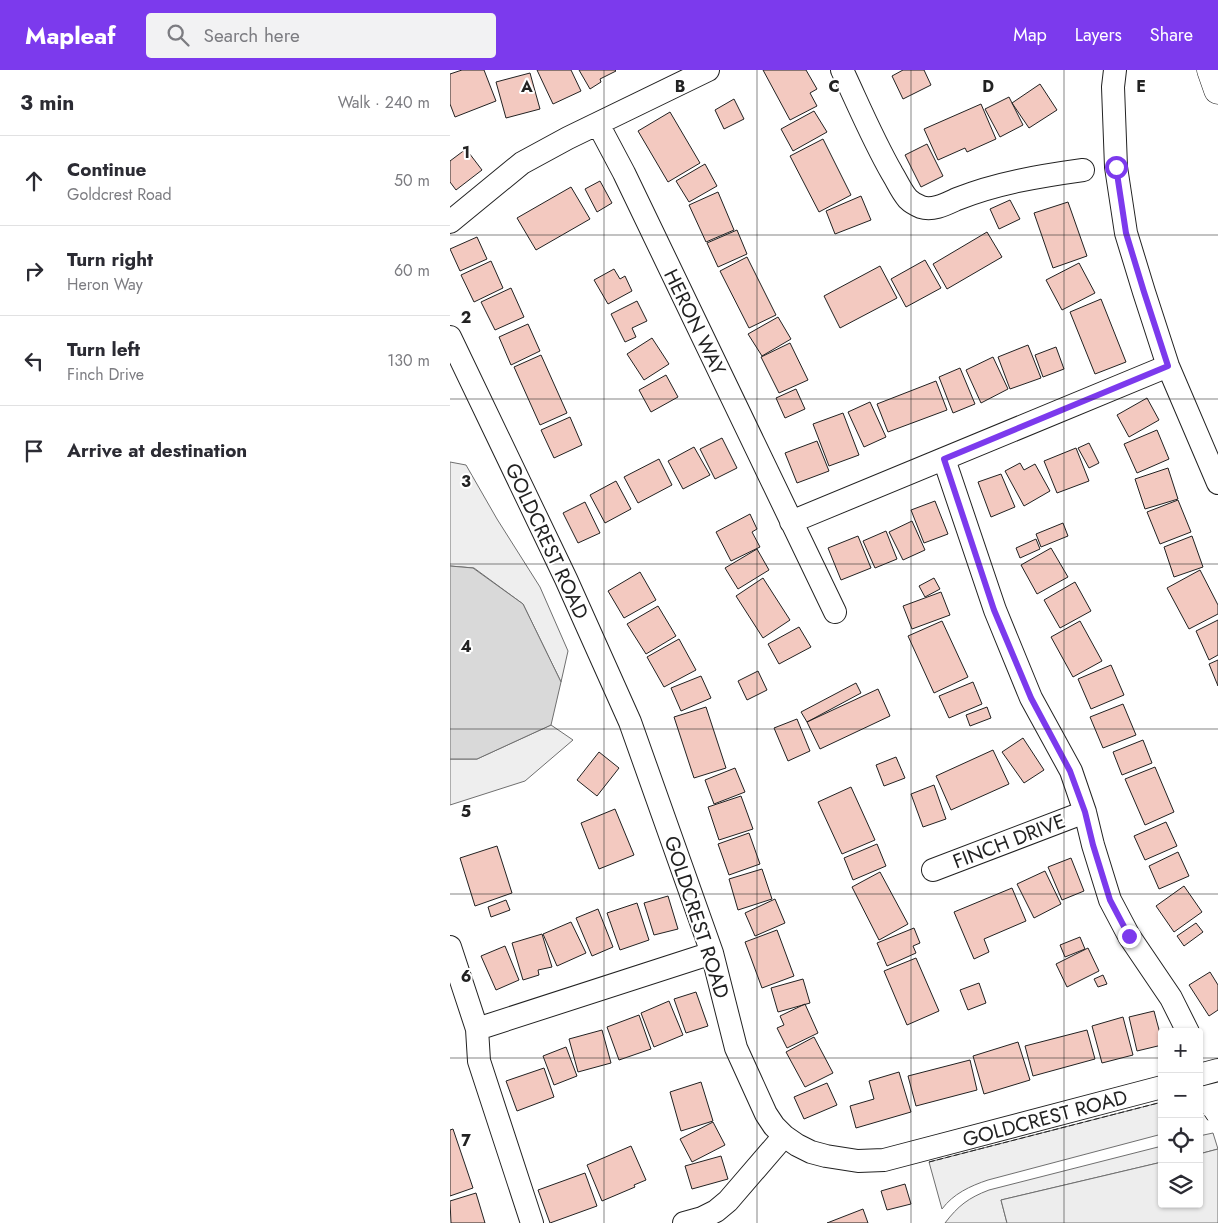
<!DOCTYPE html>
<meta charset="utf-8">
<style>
:root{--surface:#fff;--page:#f2f2f3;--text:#2b2b33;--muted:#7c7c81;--line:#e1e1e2;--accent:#7c3aed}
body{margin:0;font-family:Jost,sans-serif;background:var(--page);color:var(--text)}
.controls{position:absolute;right:15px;bottom:15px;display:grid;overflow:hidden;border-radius:5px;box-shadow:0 1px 4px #0004}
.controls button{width:45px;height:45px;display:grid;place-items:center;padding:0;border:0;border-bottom:1px solid var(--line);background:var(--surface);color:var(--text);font:25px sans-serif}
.stop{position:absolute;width:15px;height:15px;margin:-11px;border:4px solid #7c3aed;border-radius:50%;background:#fff}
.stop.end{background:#7c3aed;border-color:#fff;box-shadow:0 1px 5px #0008}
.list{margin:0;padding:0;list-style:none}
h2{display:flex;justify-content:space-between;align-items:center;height:65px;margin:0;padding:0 20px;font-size:21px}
h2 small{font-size:16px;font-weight:400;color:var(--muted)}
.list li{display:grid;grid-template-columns:32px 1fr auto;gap:15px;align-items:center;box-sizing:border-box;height:90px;padding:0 20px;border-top:1px solid var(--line)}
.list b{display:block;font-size:19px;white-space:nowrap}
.list p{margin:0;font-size:16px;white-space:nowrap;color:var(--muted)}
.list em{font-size:16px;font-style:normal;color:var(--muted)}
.icon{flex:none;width:28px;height:28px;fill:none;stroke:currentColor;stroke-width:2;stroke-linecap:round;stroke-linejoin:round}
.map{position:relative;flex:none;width:768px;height:1153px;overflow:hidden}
header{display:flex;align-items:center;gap:30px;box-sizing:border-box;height:70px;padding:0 25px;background:var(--accent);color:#fff}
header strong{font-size:24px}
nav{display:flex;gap:28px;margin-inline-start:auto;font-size:18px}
.search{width:350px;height:45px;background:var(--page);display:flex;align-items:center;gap:12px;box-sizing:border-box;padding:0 18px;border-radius:5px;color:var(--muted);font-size:19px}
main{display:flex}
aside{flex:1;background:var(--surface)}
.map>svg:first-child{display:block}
.green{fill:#eee;stroke:#6f6f6f}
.parking{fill:#ededed;stroke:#6f6f6f}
.water{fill:#d9d9d9;stroke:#6f6f6f}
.building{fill:#f3c9c0;stroke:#222}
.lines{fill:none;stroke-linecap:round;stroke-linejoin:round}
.minor-casing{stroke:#222;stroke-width:24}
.tertiary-casing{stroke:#222;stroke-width:29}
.minor{stroke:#fff;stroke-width:22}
.tertiary{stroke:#fff;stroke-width:28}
.fence{stroke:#222;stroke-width:1;stroke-dasharray:6 2.5;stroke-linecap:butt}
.route{stroke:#7c3aed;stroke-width:6}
.grid{fill:none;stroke:#222;stroke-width:1;stroke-opacity:0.55}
.labels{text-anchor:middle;stroke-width:4;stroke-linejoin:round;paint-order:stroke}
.street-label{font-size:20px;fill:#222;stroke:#fff}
.grid-label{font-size:16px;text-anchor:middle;font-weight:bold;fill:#222;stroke:#fff;stroke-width:4;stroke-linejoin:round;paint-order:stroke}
</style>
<header>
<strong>Mapleaf</strong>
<div class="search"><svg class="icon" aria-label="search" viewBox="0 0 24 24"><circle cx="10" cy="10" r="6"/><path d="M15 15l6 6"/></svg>Search here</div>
<nav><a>Map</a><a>Layers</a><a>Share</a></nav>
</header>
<main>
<aside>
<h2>3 min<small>Walk · 240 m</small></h2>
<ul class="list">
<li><svg class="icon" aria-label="ahead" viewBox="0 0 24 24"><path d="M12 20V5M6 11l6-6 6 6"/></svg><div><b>Continue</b><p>Goldcrest Road</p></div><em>50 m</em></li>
<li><svg class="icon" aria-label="right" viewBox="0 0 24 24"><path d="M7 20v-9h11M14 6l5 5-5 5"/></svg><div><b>Turn right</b><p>Heron Way</p></div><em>60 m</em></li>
<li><svg class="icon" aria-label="left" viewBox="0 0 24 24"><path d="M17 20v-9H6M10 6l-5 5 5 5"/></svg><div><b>Turn left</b><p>Finch Drive</p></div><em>130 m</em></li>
<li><svg class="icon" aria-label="arrive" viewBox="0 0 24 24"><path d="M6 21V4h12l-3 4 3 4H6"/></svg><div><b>Arrive at destination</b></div></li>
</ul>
</aside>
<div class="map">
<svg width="768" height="1153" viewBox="0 0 768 1153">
<rect width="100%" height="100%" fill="#fff"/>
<!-- green -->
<path class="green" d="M0,392L16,395L47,449L90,517L118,581L111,612L73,534L24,498L0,496Z
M101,655L123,670L75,711L0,735V689H27Z
M712,1032V1064L538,1110C520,1116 503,1124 492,1139L479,1092Z
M763,1063L768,1079L749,1084V1066Z
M712,1076V1092L551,1130L557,1153H495C508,1136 518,1128 539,1120Z"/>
<!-- parking -->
<path class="parking" d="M768,1079V1153H557L551,1130L712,1092V1134H749V1084Z"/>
<!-- water -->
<path class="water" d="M0,496L23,498L73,534L111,612L101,655L27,689H0Z"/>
<!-- building -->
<path class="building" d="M12,0H34L46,31L5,47L0,34V4Z
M87,0H121L131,21L103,34Z
M129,0H165L166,1L150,9L151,12L140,19Z
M313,0H356L367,19L360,23L367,36L340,50Z
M453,0H474L481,15L453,29L442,6Z
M80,3L90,39L56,48L46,12Z
M590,14L607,40L579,58L562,33Z
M559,27L573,55L550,67L535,39Z
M284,29L294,49L274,59L265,40Z
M531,34L546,69L517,82L515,78L488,90L474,59Z
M364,41L377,62L343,81L331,59Z
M220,42L250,93L218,112L188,61Z
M373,69L401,125L369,142L340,86Z
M477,74L493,106L471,117L455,85Z
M16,79L32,100L6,120L0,112V91Z
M255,94L267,116L239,132L226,111Z
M150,111L162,133L147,142L135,119Z
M121,117L140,149L86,180L67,148Z
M268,122L284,160L256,172L239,135Z
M411,126L421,150L385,164L376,141Z
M560,130L570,149L549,159L540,139Z
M618,132L637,186L603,198L584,143Z
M287,160L297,184L268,197L257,173Z
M537,162L552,187L497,219L483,194Z
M27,167L37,189L10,201L0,179Z
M297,187L326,245L299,258L270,201Z
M475,190L491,218L456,237L441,209Z
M41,191L53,218L24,232L11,205Z
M629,193L645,223L612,240L596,210Z
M430,196L447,228L390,258L374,226Z
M164,199L170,209L175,206L182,221L158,234L144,210Z
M61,218L74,247L45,260L31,232Z
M651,229L676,292L645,304L620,242Z
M187,231L197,251L182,258L186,267L175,272L161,244Z
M328,247L341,269L312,286L298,264Z
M78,254L90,281L61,295L49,267Z
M202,268L219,294L194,310L177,284Z
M340,273L358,310L329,323L311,287Z
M578,275L591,308L560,319L548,287Z
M606,277L614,299L593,307L585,285Z
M91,285L117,343L90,355L64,297Z
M543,287L558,319L531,333L516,300Z
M510,298L525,334L503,343L489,307Z
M216,305L228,327L201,342L189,320Z
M486,311L497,340L438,362L427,334Z
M346,319L355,339L335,348L326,328Z
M697,328L709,350L679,367L667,345Z
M420,332L436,367L414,377L398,342Z
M393,343L409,385L379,396L363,354Z
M120,347L132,375L104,388L91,360Z
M707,360L719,389L687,403L674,374Z
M272,368L287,398L265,409L250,379Z
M367,371L379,401L347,413L335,383Z
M639,373L649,393L639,398L628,378Z
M244,377L260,405L233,419L218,391Z
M626,378L639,411L607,423L594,391Z
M209,389L222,415L188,433L174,407Z
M570,393L574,400L585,394L600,421L574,436L555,401Z
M718,398L728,429L695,439L685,409Z
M551,404L565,437L541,447L528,412Z
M166,411L181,439L155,453L140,425Z
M728,430L741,462L710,474L697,442Z
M485,431L498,464L474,473L461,440Z
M135,432L150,463L128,473L113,443Z
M300,444L307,459L302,462L310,477L281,491L266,462Z
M462,451L475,480L453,490L439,462Z
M613,453L618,466L591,477L586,464Z
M436,461L447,489L425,498L413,471Z
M408,466L421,498L391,510L378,478Z
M742,466L753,497L724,507L714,477Z
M586,469L590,479L570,488L566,478Z
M601,478L618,507L587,524L571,495Z
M307,479L319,500L288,519L275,498Z
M750,500L768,535V544L739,559L717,518Z
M190,502L206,530L174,548L158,521Z
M313,508L340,550L313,568L286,526Z
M484,508L490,519L475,527L469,516Z
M625,512L641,541L610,558L594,530Z
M491,522L500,545L462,559L453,536Z
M208,536L226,566L196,584L177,554Z
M768,550V585L759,590L746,561Z
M492,551L518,607L484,623L458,566Z
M630,551L652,591L623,607L601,567Z
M349,557L361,577L329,594L318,574Z
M229,569L246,600L214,617L197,587Z
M768,590V616L759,594Z
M661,595L674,625L641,639L628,609Z
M308,601L317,620L297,630L288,611Z
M251,606L261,628L231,641L221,618Z
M523,612L532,634L499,648L489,626Z
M406,613L411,623L357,652L351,642Z
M428,619L440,646L370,679L357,652Z
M673,634L686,665L653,678L640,647Z
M256,637L276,698L244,708L224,647Z
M537,637L541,648L520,656L516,645Z
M347,649L360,681L338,691L324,658Z
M573,668L594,700L574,713L552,682Z
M693,670L702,693L672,705L663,682Z
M543,680L559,714L501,740L486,706Z
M149,682L169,698L147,726L127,710Z
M446,687L455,708L434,716L426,695Z
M705,697L724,742L695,755L675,709Z
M285,698L295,722L264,734L255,710Z
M484,715L496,749L473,757L461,724Z
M401,717L425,770L392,784L368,732Z
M291,726L303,759L269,770L258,737Z
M165,739L184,785L149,799L131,753Z
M716,752L727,776L695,790L684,766Z
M299,763L310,794L279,805L268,774Z
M427,774L436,796L403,810L394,788Z
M47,776L62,823L25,836L10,788Z
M728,782L739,806L709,819L699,796Z
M621,788L634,821L612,830L598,797Z
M312,799L322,829L288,840L279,809Z
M595,801L611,834L584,848L567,814Z
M430,802L458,854L429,870L402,817Z
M734,816L752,842L724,862L706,836Z
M562,818L576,851L534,869L539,882L524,889L504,842Z
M218,826L228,859L204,865L194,833Z
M325,829L335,853L305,866L295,843Z
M56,830L60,840L41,847L38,837Z
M187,833L199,870L170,880L157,843Z
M148,839L163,877L142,886L126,848Z
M121,852L136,883L107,896L93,864Z
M746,853L753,862L734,876L727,866Z
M464,858L470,873L463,876L466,883L437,896L427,873Z
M327,860L344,906L312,918L295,872Z
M92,864L102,897L88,900L89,905L73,910L62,873Z
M630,867L635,879L615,887L610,875Z
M55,876L69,910L46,920L31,886Z
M638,878L649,901L617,917L606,894Z
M466,888L489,941L457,955L434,901Z
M760,902L768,915V940L759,946L739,915Z
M653,905L657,914L648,917L644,909Z
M353,909L360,933L328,942L321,918Z
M529,913L536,933L518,940L510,920Z
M246,922L258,956L236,963L224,929Z
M219,931L233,965L204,977L191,943Z
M355,934L368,963L337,978L327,958L334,955L330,946Z
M704,941L712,971V975L687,981L679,947Z
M189,945L201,979L169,990L157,957Z
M673,947L683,985L652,993L642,956Z
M152,960L161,993L128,1002L119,969Z
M637,960L645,989L583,1006L575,976Z
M364,967L383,1003L355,1017L336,982Z
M568,972L580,1010L534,1024L523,986Z
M116,977L127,1006L104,1015L93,986Z
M520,990L527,1020L466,1036L458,1006Z
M94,998L104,1027L67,1041L56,1011Z
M449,1002L461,1042L406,1058L400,1036L424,1029L419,1011Z
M251,1012L263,1051L231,1061L220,1022Z
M377,1013L387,1035L354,1049L344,1027Z
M263,1052L275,1075L242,1092L230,1069Z
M3,1059L23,1118L0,1126V1060Z
M181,1076L196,1110L184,1115L185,1117L152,1131L137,1095Z
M271,1086L278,1109L242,1119L235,1096Z
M135,1103L147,1136L100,1153L88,1120Z
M455,1114L461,1134L437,1140L431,1121Z
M26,1123L35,1153H1L0,1131Z
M413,1139L418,1153H377Z"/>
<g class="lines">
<defs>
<path id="minor" d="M392,0C408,34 423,70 442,103C447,111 451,121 458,129C461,132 466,135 471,137C483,141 496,134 507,129C547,113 590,106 633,100
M665,0L663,17L666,97L676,163L694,222L718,296L768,413
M148,54L174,103L385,542
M0,152L72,93L118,68L258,0
M0,267L116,509L180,652L262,883L286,978L316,1044L324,1056L334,1066L347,1075L361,1082L376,1086L408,1091L434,1090L712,1017
M494,389L545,540L581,628L621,701L635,742L643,775L660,830L679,866L721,928L738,962
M341,452L718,296
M483,800L635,742
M0,877L27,959L29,991L82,1153
M27,959L262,883
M749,1005L768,1000
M234,1153L252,1148L266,1141L278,1131L334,1066"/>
<path id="tertiary" d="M761,0L768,20"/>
</defs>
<!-- minor casing -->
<use href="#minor" class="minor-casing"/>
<!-- tertiary casing -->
<use href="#tertiary" class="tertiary-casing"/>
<!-- minor -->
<use href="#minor" class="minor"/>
<!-- tertiary -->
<use href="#tertiary" class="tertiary"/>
<!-- fence -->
<path class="fence" d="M749,1039L753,1043L759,1052
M479,1092L712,1032"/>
</g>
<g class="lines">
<!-- route -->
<path class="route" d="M666,97L676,163L694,222L718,296L494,389L544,540L581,628L620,701L635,742L643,775L660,830L679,866"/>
</g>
<!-- grid -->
<path class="grid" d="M154,0V1153M307,0V1153M461,0V1153M614,0V1153M0,165H768M0,329H768M0,494H768M0,659H768M0,824H768M0,988H712M749,988H768"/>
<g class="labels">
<!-- street labels -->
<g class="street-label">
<text transform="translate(245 252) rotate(64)" y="7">HERON WAY</text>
<text transform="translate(97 471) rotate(65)" y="7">GOLDCREST ROAD</text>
<text transform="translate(559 771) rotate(-21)" y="7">FINCH DRIVE</text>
<text transform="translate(247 847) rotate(72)" y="7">GOLDCREST ROAD</text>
<text transform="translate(595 1048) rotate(-15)" y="7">GOLDCREST ROAD</text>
</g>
</g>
<g class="grid-label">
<text x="77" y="22">A</text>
<text x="230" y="22">B</text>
<text x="384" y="22">C</text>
<text x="538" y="22">D</text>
<text x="691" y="22">E</text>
<text x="16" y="88">1</text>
<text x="16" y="253">2</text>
<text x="16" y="417">3</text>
<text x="16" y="582">4</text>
<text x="16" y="747">5</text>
<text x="16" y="912">6</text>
<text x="16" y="1076">7</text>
</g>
</svg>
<div class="controls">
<button>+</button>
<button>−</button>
<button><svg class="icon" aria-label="locate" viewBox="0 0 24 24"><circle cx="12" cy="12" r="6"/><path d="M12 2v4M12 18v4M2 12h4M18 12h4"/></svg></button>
<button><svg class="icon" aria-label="layers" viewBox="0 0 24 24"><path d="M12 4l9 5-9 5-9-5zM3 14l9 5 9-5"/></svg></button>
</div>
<div class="stop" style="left:666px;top:97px"></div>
<div class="stop end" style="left:679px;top:866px"></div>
</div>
</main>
